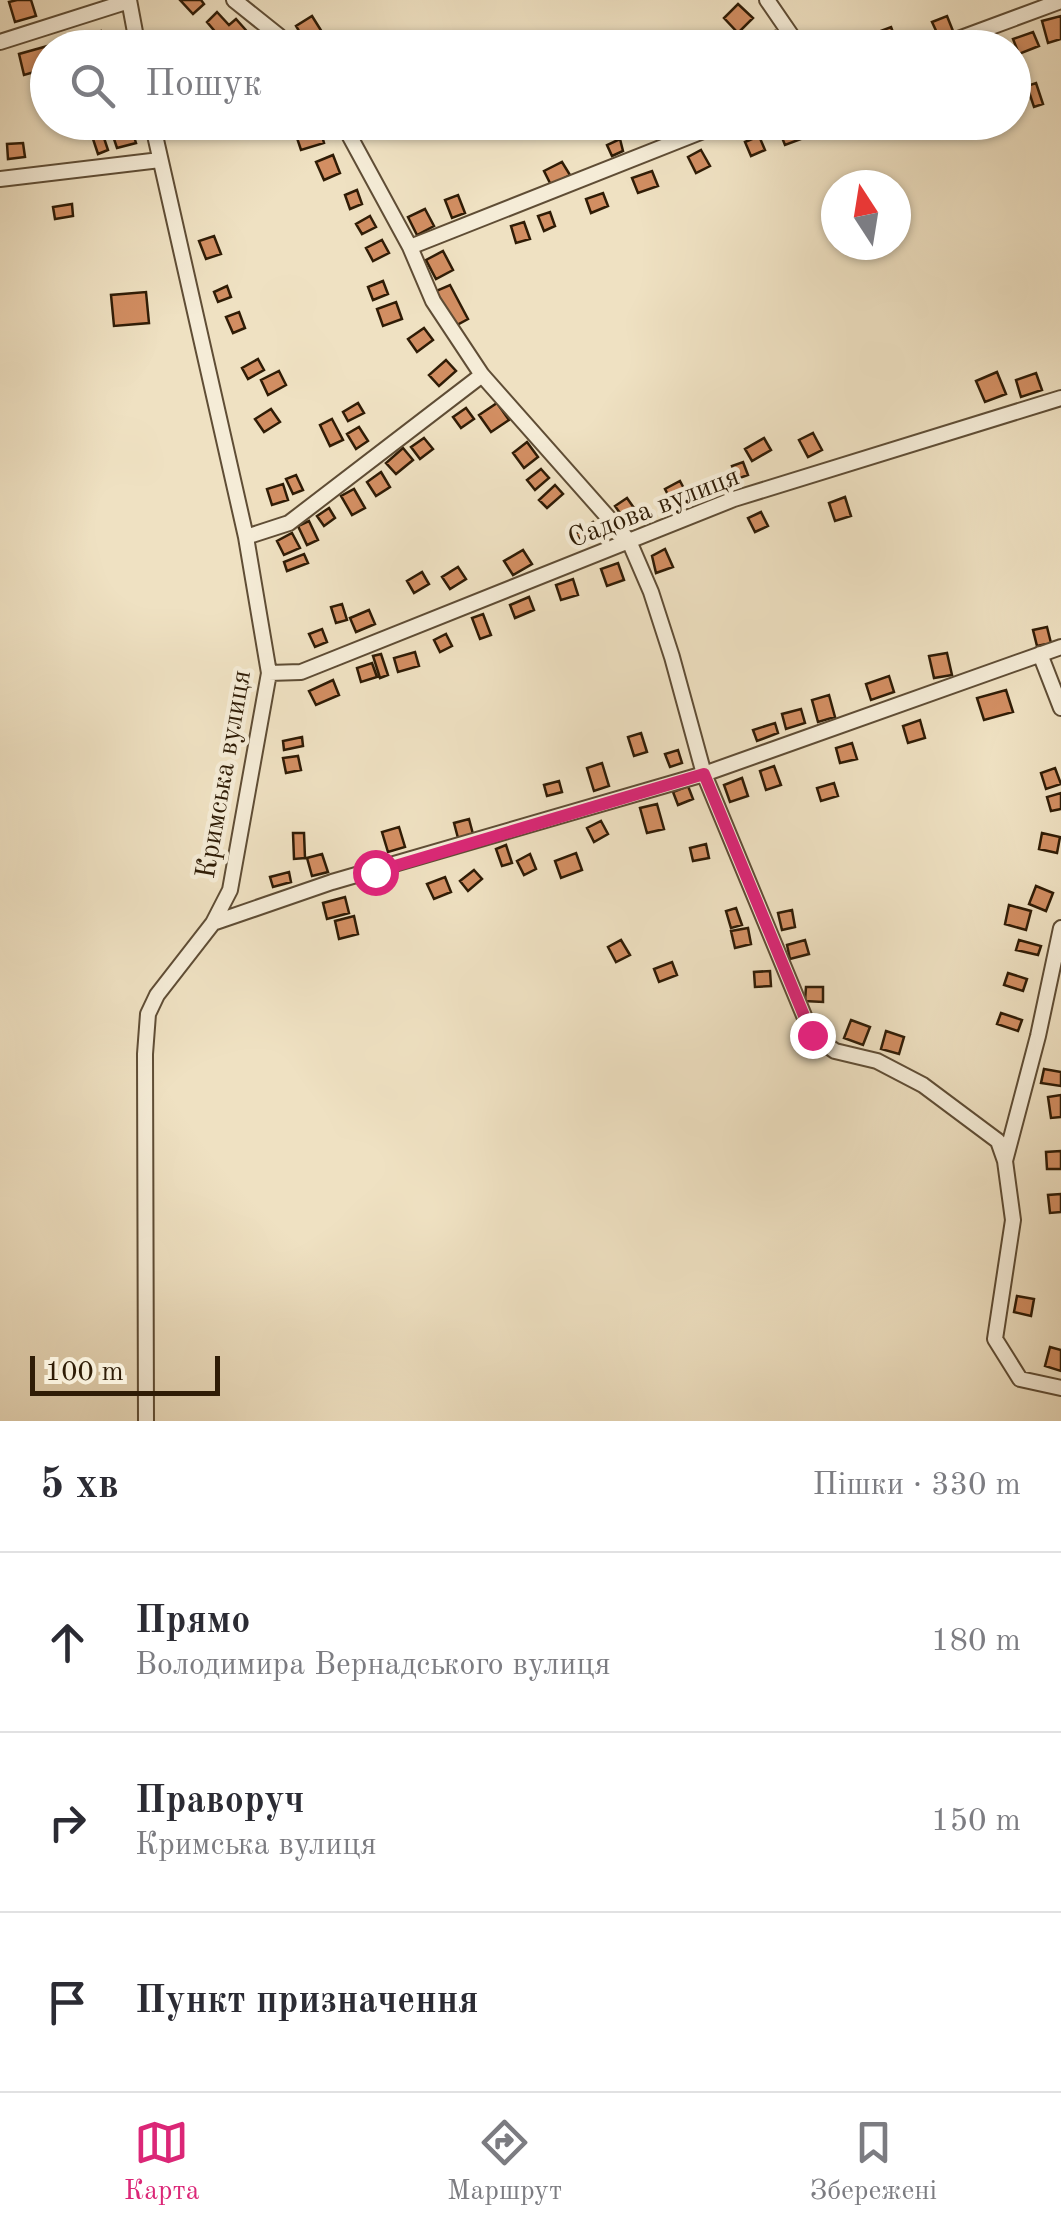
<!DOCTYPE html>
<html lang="uk">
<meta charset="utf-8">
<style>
:root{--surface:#fff;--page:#f7f7f7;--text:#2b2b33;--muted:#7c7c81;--line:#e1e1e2;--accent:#db2777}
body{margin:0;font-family:"Old Standard TT",serif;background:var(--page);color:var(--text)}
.compass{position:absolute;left:821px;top:170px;width:90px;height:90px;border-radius:50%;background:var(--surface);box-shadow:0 2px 8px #0004;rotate:348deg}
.scale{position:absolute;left:30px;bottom:25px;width:190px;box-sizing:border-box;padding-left:10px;border:5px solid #2f1c06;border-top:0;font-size:28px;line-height:35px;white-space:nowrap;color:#2f1c06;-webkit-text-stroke:8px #f5ecd7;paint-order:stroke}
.stop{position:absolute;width:30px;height:30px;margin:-22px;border:8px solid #db2777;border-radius:50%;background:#fff}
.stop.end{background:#db2777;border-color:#fff;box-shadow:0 2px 10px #0008}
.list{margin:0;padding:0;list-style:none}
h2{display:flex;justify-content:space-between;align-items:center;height:130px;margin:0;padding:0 40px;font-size:42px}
h2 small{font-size:32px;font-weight:400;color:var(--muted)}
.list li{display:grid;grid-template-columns:65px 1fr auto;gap:30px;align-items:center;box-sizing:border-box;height:180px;padding:0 40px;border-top:2px solid var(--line)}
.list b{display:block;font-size:38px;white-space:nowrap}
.list p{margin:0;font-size:32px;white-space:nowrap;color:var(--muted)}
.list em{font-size:32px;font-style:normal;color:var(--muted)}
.icon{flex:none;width:55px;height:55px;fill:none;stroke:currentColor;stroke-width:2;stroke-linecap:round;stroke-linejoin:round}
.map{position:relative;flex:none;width:1061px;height:1421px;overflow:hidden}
.search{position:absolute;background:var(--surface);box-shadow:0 2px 8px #0004;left:30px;right:30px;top:30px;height:110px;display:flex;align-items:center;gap:25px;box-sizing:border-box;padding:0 35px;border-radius:55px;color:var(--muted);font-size:38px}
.sheet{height:670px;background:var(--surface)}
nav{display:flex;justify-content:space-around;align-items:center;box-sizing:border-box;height:140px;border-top:2px solid var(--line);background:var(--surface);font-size:28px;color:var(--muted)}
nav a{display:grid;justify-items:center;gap:5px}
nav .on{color:var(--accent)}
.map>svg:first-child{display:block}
.building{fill:#d28e62;stroke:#2f1c06;stroke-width:2.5}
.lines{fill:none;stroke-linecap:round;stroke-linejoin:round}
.street-casing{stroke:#5f4d35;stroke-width:18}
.street{stroke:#f5ecd7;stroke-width:14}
.route{stroke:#db2777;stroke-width:12}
.labels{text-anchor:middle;stroke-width:9;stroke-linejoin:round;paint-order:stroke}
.street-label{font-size:28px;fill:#2f1c06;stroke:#f5ecd7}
</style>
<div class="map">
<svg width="1061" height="1421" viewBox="0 0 1061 1421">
<rect width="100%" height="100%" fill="#efe1c2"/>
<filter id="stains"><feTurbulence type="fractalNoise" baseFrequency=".002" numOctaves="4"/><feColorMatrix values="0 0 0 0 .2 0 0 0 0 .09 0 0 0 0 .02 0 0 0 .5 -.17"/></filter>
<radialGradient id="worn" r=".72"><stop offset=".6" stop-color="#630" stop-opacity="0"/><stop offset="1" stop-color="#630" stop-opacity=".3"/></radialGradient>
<!-- building -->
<path class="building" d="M17,0H31L36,16L15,22L9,2Z
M180,0H201L204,4L193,14Z
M738,4L753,18L738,33L724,18Z
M217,12L229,25L236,19L252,37L239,48H229L207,22Z
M312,16L332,48H309L296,26Z
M947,16L953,31L939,37L932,22Z
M1061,16V39L1048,43L1042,21Z
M891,27L899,48H884L878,32Z
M101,31L106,48H86L83,36Z
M775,31L781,40L767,48L762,40Z
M1033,32L1039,46L1019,54L1013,39Z
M51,45L48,48V68L24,75L19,54Z
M1036,83L1043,104L1034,107L1027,86Z
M318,122L324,143L301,150L294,129Z
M792,122L796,132L805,128L809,136L785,145L776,123Z
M132,130L136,143L117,148L113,136Z
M102,132L108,150L98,154L92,136Z
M759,136L765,150L751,156L745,142Z
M620,139L623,151L612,156L607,145Z
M23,143L25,157L8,159L7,144Z
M701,150L710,166L696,173L688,157Z
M333,155L340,173L324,180L316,162Z
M562,162L570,175L551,185L544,171Z
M652,171L658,186L638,193L632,178Z
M357,190L362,204L350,209L345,195Z
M603,193L608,206L591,213L586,199Z
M458,195L465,213L452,218L445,200Z
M72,204L73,216L55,219L53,207Z
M425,209L434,226L417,235L408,217Z
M550,212L555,226L544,231L538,216Z
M370,216L376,227L362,234L356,224Z
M524,222L530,239L516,243L511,226Z
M214,236L221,254L206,259L199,241Z
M382,240L389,253L373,261L366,248Z
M443,251L453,270L436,279L426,260Z
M383,281L388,294L373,300L368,287Z
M450,285L468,319L455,326L436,291Z
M227,286L231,297L218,302L214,292Z
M146,292L149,323L114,326L111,295Z
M396,302L402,319L383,326L377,309Z
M239,312L245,328L233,333L226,317Z
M424,328L433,340L417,352L408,339Z
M258,359L264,370L248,379L242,368Z
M446,360L456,371L439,386L429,375Z
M279,371L286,385L268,395L261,380Z
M997,372L1006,394L985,402L976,381Z
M1036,373L1042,390L1021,397L1016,380Z
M358,403L364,413L348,421L343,412Z
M497,403L509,420L491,432L479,415Z
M466,408L474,419L461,428L453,417Z
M271,409L280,422L264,432L255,419Z
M332,419L343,440L330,446L320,425Z
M359,427L368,441L356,449L347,434Z
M813,433L822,450L808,457L799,440Z
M424,438L433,449L420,459L411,447Z
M764,438L771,450L752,461L745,449Z
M527,442L538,457L524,468L513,453Z
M403,448L413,460L396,474L386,463Z
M743,462L748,475L737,479L732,466Z
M541,469L549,478L535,490L527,480Z
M381,472L390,487L376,496L367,482Z
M296,475L303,490L293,494L286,479Z
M680,481L689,498L674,506L665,489Z
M283,484L288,500L272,505L267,489Z
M555,485L563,494L547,508L539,500Z
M354,489L365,508L352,515L341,496Z
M845,497L851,516L835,521L829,503Z
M627,498L641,518L629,526L615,506Z
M329,508L335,518L324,526L317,516Z
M761,512L768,526L755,532L748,518Z
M309,521L318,540L307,545L298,526Z
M593,522L601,533L584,546L576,534Z
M292,533L300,548L284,555L277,541Z
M665,549L673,567L656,573L652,556Z
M523,550L532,564L513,575L504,561Z
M304,554L308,563L287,571L284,562Z
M618,563L624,580L607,586L601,569Z
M458,567L466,579L450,589L442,577Z
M422,572L429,584L414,593L407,581Z
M573,579L578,595L561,600L556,585Z
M529,597L534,610L515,618L510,605Z
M342,604L347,620L336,623L331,607Z
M369,610L375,624L356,632L350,618Z
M483,614L491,635L480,639L472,618Z
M1047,627L1051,643L1037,646L1033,630Z
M322,629L327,642L315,647L309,634Z
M446,634L452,646L440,652L434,640Z
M415,652L419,666L398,672L394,658Z
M947,653L952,675L934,678L929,656Z
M381,654L388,675L380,678L373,656Z
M372,663L377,677L361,682L357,668Z
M889,676L894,692L871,700L866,684Z
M333,680L339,695L316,705L309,691Z
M1006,690L1013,712L984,720L977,698Z
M829,695L835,717L818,722L812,700Z
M801,709L805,723L786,729L782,714Z
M920,720L925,738L908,743L903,726Z
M775,723L778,733L757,741L753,730Z
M641,733L647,752L634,756L628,737Z
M302,737L303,746L284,750L283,741Z
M852,743L857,759L840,763L836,748Z
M678,750L682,763L670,767L665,754Z
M298,756L301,770L286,773L283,758Z
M602,763L609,786L594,791L587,768Z
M774,766L781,785L766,790L760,771Z
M1055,768L1061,784L1046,789L1041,773Z
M742,778L748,796L730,802L724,785Z
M559,781L562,792L547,796L544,785Z
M834,783L838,796L821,801L817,788Z
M688,786L693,799L678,805L673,792Z
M1061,793V809L1051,811L1047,797Z
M657,804L664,829L647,833L640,808Z
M469,819L473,834L458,838L454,823Z
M601,821L608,834L594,842L587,828Z
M399,827L405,847L388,852L382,832Z
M293,833H304L305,858L294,859Z
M1042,833L1060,837L1057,853L1039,849Z
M706,844L709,858L693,861L690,848Z
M506,845L512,863L502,866L496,849Z
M576,853L582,870L561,878L555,861Z
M322,854L328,872L312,876L307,858Z
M530,854L536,869L524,875L517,861Z
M474,870L482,879L468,891L460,881Z
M289,872L291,882L273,887L270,877Z
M445,877L451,892L434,899L427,884Z
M1036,886L1053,893L1046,911L1029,904Z
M345,897L349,913L327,919L323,903Z
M1009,905L1031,911L1026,930L1005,924Z
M736,908L742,925L731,928L726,911Z
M792,910L795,927L782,930L778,913Z
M354,916L358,934L339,939L335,921Z
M748,928L751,944L735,948L731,931Z
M621,940L630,955L616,962L608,947Z
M805,940L809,954L790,959L787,945Z
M1019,940L1041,946L1038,955L1016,950Z
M672,962L677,975L659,982L654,969Z
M770,971L771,986L755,987L754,972Z
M1008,973L1027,979L1023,991L1004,985Z
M806,987H823V1002L805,1001Z
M1001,1013L1022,1020L1018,1031L997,1024Z
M851,1020L870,1027L863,1045L844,1038Z
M886,1031L904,1037L899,1054L881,1049Z
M1044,1069L1061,1072V1086L1041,1083Z
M1061,1095V1117L1051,1118L1048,1097Z
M1061,1151V1169H1047L1046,1152Z
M1061,1194V1212L1050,1213L1048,1195Z
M1017,1296L1034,1299L1031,1316L1014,1312Z
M1050,1347L1061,1350V1371L1045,1366Z"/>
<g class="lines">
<defs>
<path id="street" d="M129,0L138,48
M234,0L279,36L287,48
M767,0L800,48
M0,42L129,1
M934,48L1061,1
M342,122L410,247L433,301L482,375L629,541L651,592L672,657L704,774L812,1035L835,1051L877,1061L923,1085L998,1141L1005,1161L1013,1220L995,1339L1020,1379L1061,1388
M0,179L160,160
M410,247L726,122
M246,537L289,523L482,375
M1040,654L1061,708
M269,673L301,672L734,499L1061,398
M213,923L332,882L704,774L1061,647
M1005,1161L1038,1036L1061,928
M146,1421L145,1054L148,1014L157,995L213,923L230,890L269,673L246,537L152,122"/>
</defs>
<!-- street casing -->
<use href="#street" class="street-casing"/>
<!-- street -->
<use href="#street" class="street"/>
</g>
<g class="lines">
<!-- route -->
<path class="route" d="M375,872L704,774L812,1035"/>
</g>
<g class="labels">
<!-- street labels -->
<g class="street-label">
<text transform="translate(653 506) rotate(-21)" y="10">Садова вулиця</text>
<text transform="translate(222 774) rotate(-80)" y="10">Кримська вулиця</text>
</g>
</g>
<rect width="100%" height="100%" filter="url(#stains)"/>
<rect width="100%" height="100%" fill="url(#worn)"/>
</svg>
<svg class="compass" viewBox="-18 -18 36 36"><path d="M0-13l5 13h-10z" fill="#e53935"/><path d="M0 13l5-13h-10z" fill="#7c7c81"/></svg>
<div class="scale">100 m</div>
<div class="stop" style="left:375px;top:872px"></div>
<div class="stop end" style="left:812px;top:1035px"></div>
<div class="search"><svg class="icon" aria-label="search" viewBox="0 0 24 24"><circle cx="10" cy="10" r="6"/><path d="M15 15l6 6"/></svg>Пошук</div>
</div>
<section class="sheet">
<h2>5 хв<small>Пішки · 330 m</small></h2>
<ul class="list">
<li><svg class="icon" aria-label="ahead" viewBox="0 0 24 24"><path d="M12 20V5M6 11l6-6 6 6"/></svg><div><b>Прямо</b><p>Володимира Вернадського вулиця</p></div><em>180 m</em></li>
<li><svg class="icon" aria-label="right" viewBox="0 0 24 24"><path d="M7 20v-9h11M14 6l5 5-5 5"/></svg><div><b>Праворуч</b><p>Кримська вулиця</p></div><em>150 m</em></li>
<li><svg class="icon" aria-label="arrive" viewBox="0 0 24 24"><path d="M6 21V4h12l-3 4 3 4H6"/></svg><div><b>Пункт призначення</b></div></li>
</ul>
</section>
<nav>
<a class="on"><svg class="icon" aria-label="map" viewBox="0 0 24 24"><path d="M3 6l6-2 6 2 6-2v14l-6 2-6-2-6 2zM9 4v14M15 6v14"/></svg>Карта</a>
<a><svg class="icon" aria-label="directions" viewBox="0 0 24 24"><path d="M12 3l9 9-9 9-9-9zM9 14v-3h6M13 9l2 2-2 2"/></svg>Маршрут</a>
<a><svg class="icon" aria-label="saved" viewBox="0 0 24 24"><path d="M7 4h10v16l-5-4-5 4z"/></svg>Збережені</a>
</nav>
